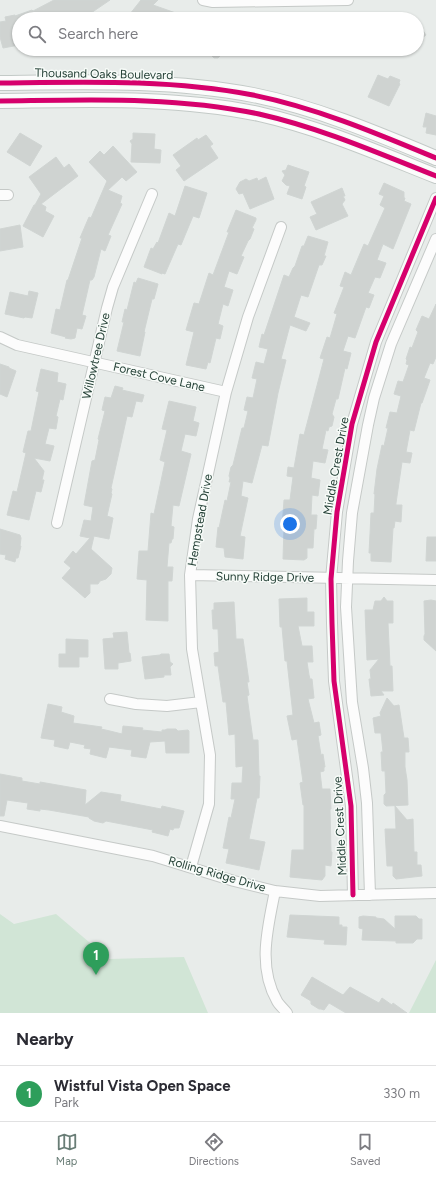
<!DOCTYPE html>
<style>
:root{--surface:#fff;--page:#f7f7f7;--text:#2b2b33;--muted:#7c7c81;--line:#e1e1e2;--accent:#697d76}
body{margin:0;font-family:Figtree,sans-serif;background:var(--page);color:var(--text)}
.you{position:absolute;left:290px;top:524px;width:14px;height:14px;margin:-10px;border:3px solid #fff;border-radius:50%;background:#1a73e8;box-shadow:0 0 0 6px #1a73e833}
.badge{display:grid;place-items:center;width:26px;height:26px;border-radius:50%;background:var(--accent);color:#fff;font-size:13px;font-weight:700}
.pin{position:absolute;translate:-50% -33px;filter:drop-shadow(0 1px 2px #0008)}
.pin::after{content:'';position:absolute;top:21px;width:14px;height:12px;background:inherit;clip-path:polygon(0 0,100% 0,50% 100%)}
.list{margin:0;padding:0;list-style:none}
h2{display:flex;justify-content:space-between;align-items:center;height:52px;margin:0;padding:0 16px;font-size:17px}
h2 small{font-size:13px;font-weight:400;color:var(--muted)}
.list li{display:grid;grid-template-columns:26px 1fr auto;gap:12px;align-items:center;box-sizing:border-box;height:56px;padding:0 16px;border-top:1px solid var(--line)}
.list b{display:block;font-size:15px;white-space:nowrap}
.list p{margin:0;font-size:13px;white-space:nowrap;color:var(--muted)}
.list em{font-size:13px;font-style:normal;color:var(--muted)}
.icon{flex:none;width:22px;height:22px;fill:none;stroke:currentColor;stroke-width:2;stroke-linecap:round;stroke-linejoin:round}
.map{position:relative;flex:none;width:436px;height:1013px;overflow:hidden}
.search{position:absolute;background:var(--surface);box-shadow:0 1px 3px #0004;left:12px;right:12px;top:12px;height:44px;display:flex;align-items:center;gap:10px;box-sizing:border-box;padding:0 14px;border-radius:22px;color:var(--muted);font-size:15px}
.sheet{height:108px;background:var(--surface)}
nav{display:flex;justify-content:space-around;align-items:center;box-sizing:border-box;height:56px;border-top:1px solid var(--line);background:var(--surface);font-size:11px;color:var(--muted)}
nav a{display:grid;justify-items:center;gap:2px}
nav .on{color:var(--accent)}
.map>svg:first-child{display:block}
.green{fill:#d1e5d6}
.building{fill:#cfd3d1;stroke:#d0d5d3}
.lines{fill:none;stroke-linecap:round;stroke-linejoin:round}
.street-casing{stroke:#c5c9c7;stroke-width:12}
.secondary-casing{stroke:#c3cac7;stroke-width:16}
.street{stroke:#fcfcfc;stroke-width:10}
.secondary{stroke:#fcfcfc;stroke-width:14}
.cycleway-casing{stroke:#f7fbf8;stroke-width:8}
.cycleway{stroke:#d6006c;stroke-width:5}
.labels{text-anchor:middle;stroke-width:3;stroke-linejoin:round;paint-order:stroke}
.street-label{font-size:12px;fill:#254137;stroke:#f7fbf8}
</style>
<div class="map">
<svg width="436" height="1013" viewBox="0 0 436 1013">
<rect width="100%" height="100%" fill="#e8ecea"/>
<!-- green -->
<path class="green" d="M0,914L14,924L56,914L109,959L184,957L208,1013H0Z
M436,960V1013H409Z"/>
<!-- building -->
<path class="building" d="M54,0H110L91,13L92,16L86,19H16L19,32V45L3,48L0,37V22L6,21L5,17L15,15V16L32,10L33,11Z
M141,0H158L153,5L190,18V19H126Z
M417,22L426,35L417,42Z
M212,49H227L218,58H214L211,55Z
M378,75L388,79L390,76L400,80L399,83L400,84L389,106L368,97Z
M426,113L436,116V135L426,133L427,127H423Z
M20,133L42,146L30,166L7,152Z
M133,133L155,134L154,149L161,150L160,163L131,162L132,144L130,141L133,139Z
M206,135L213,144L210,146L218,158L184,181L176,170L181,166L173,155L197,138L198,140Z
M113,146L137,172L126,181L122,177L108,190L122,196L120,203L122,204L108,235L111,236L105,251L101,249L94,277L92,280H90L82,315L86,316L82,329L77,328L75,338L71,339L65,338L66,337L51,333L56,309L60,310L67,280H68L82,238H80L89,217L91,218L107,181L89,162L100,151L104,155Z
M56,157L64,168L69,164L78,176L41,204L46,207L45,211L54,216L43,237L23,226L34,205H35L41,194L29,177Z
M288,165L309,172L304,186L306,187L302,199L287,194L290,186L286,185L282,181L285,175L282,171L286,170Z
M266,177L274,199L250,209L243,193L239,194L236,189L240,182L246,179L249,181L257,178L258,181Z
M384,183L404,192V198H405L404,201L411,204L393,249L383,244L377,260L386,263L380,278L375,277L368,293L374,295L369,308L366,307L355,338L348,336L343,351L351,353L347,369L345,368L338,399H336L332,414L334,417L332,426L329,427L328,431L326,430L322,449L328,450L325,463L313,461L311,478L320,480L318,496L312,495L311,515H317L316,529H314L313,548H307V558L304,560L283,559L284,528H282L284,500H290L293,477L287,476L288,467L294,468L300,434L304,435L324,359L320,358L327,337L330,338L337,314L334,313L344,287L340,286L345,272L351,275L364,244L368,246L385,208L380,205L384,196L379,194Z
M185,186L207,193L199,218L193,216L181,245L178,244L165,274L162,273V274L144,267L151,248L153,249L157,242L158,243L169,213L175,216Z
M342,188L345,196H343L345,200L342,204L348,216L316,230L310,217L317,214L311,202Z
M236,210L256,218V220L252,228L254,229L250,239L248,241L241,256L244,257L237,274L229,271L224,287L233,290L228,306L223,304L218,324L223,326L220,339L216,338L210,363L208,362L206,369L186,365L194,332L186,330L194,303L199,304L209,273L213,275L229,232H227Z
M20,225L23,247L0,251V229Z
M308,236L328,242L324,256H326L322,265H319L308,297L301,295L294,317L310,323L306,331L290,325L281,359L286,360L278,393L268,446L262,445L252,483L243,481L241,496L248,498L240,536L245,537L243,559L225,557L224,548L216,547L218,527L219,528L225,500L227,501L231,482H229L230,478L229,476L231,467L233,465L242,428H244L248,411L244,410L247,397L253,398L257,379L252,378L256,362L264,364L268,349L259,347L262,334L264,335L284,275L289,277L293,268L295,266L302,246H304Z
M138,278L158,284L154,299H152L144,332H145L140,356L117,351L124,322H122L125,309L127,310L134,282L136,283Z
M29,291L38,293L32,318L25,317L24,318L5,314L10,292L28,296Z
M436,304V357L433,364L430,363L424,378L430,380L422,403H421L414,431L410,430L406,452L412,453L410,463L402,462L396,503V505H402L401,522L395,521L394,528H393L391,562L371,561V553H369L370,534L371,513H374L375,494H374L377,469L382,445L384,446L388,428H386L390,412L397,413L401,396L394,394L398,381L403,382L409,365L406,364L407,360L406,359L410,347L412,348L418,332L416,330L422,316L429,319Z
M0,364L9,367V368L16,371L7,397L0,394Z
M41,369L58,373L57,382L66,384L63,400L60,399L56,416L58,417L56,429L49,428L45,444L54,446L50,461L34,458L44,471L42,480H44L41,492L36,491L29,520L7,515L13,491L17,492L26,453L23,452L28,431H31L39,392L36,391Z
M115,386L123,388L122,390L144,395L142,402L136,401L132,417L127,416L111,488L112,489L111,493L112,494L107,516L113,518L109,539L94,536L91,549L112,568L111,574L106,579L100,581L98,584H90V593L85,598L62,578L71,568L64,562L73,551L76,554L90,538L80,536L84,520L91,521L93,507L84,505L92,461L95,460L99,440L98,439L105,411L102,410L105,397L111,398Z
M169,401L196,407L193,421L199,423L196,436L185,434L181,451L191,454L179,506L173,505L171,526L174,527L173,539H172L171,543H169L167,567H173L172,581H168V621L146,620L147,580L137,579L139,551H148L151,513L154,514L165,462L160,460L167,430L162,429Z
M0,529L20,535L21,538L20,546H21L18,558H16L15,562L5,559L6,555L0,554Z
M427,537H436V561H426Z
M384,597L387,601H393V623H388L390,666H392L393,691H381L384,695L371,696L369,679H371L370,670L379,659L367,660L365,610H373L375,601H381Z
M307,598V612H314V626H298L302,646H312L313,662H307L309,675L310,679H312L314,698L308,699L314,723L319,722L321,735L318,736L321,755L323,754L325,767H324V771L320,772L322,789H330L331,809H330L331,852H332L331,866L325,865V876L322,880L290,877L292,850H304V805H303L300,783L303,782L297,739L292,740L287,716L293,715L287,661H285L282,627H280L279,599Z
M431,600L436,601V651L424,640V636L425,634L424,601Z
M234,602L236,639H243L249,682H247L249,695L247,696L253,740H258L259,776H260L259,798H257L249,839L265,842L259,870L226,863L229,849L223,848L229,817L231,818L235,799H231L232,783H242L243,766L236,767L235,734L229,735L226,702H223L218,666H215L214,653L219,652L218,629H213L212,610H214V603Z
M127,632L129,653H130L131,661L118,663V669H105L103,639L114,638L113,633Z
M66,639L88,640V657H79V667H59V654H66Z
M161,654H169L170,662L173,664L170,667L171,675H164V677L145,679L142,657L160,655Z
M387,698L394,706L399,705L404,738H408L409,752H405V767L407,780L408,805L386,806L384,804V795L386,793L385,771H382L381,752H383L381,733H375L373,718L381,716L380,713Z
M48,704L62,707L61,712L74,716L73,723L102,727L101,729L110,731L122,734L123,726L143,728L142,730L162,732V730H165L167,729H176L178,731L188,730L189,731V753H166L165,741L150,742L146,758L131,756L132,750L109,747L106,758L90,754L91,749L84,748L85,745L70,742L68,749L54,746L55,740L41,738Z
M0,774L22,778V781L40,784V782L86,790L85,805L101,792L121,795L120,801L161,809L162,806L184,811L179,828H174L173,830L170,829L168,836L152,832L153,830L106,821L103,823L94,821L89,818V817L49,810L40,809V811L27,809L28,803L7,800L4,816H0Z
M395,806L407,820L413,819L414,852H417V865H421L422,876L396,879L393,876V866H387L385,829H396Z
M290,915L339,917V925H342V927H347L346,945L324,944L325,940L287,937Z
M363,916L376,917V918L384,919L395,929V916H416L419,919H422V939H417L413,943H396V941L362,940L363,929L359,928V917Z
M312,977L343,995L350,987L379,1003L382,998L392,1005L393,1003L407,1013H346L329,1003L324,1010L321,1009H319L311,1004V1001L301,995Z"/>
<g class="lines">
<defs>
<path id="street" d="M203,0L213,2L348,0
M0,195H8
M0,337L17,345L226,392
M57,523L107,308L113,287L152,194
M190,575L436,580
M110,699L136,704L167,706L201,702
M0,826L153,856L234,881L275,891L320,896L436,893
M191,867L209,804L210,755L192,649L190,575L198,519L226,392L248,317L281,227
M275,891C268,927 257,966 277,1001C279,1005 284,1009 287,1013
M353,895L351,806L334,681L332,623L331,579L337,512L352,424L376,342L436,198
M370,895L367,803L363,768L352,702L346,607L348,561L352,513L368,425L374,398L391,344L436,239"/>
<path id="secondary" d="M0,83C85,82 169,79 253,95C317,108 376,133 436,158
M0,101C87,100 174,96 259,114C321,128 378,153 436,176"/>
</defs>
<!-- street casing -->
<use href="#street" class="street-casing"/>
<!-- secondary casing -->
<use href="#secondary" class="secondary-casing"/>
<!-- street -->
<use href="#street" class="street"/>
<!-- secondary -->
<use href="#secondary" class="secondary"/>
<defs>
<path id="cycleway" d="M0,83C85,82 169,79 253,95C317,108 376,133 436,158
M0,101C87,100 174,96 259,114C321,128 378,153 436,176
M353,895L351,806L334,681L332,623L331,579L337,512L352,424L376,342L436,198"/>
</defs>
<!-- cycleway casing -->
<use href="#cycleway" class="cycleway-casing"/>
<!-- cycleway -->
<use href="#cycleway" class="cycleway"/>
</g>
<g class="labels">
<!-- street labels -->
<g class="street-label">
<text transform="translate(104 74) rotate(1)" y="4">Thousand Oaks Boulevard</text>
<text transform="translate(96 356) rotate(-77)" y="4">Willowtree Drive</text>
<text transform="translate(159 377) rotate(13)" y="4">Forest Cove Lane</text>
<text transform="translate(336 466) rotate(-80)" y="4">Middle Crest Drive</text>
<text transform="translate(200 520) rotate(-80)" y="4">Hempstead Drive</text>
<text transform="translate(265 577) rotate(1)" y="4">Sunny Ridge Drive</text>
<text transform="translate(340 826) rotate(-93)" y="4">Middle Crest Drive</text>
<text transform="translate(217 874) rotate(16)" y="4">Rolling Ridge Drive</text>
</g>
</g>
</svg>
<div class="you"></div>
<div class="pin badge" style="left:96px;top:975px;background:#2e9e5b">1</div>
<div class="search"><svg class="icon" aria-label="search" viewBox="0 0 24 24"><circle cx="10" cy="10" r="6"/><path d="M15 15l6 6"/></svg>Search here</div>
</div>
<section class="sheet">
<h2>Nearby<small></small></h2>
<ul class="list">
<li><span class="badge" style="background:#2e9e5b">1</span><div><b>Wistful Vista Open Space</b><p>Park</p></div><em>330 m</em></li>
</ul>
</section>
<nav>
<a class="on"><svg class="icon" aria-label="map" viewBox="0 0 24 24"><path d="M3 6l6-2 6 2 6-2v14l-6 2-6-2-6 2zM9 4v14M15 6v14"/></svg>Map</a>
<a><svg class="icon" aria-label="directions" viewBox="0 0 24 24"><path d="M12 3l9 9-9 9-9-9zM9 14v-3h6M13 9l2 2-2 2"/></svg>Directions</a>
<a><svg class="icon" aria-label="saved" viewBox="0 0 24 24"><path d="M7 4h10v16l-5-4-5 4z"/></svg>Saved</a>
</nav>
